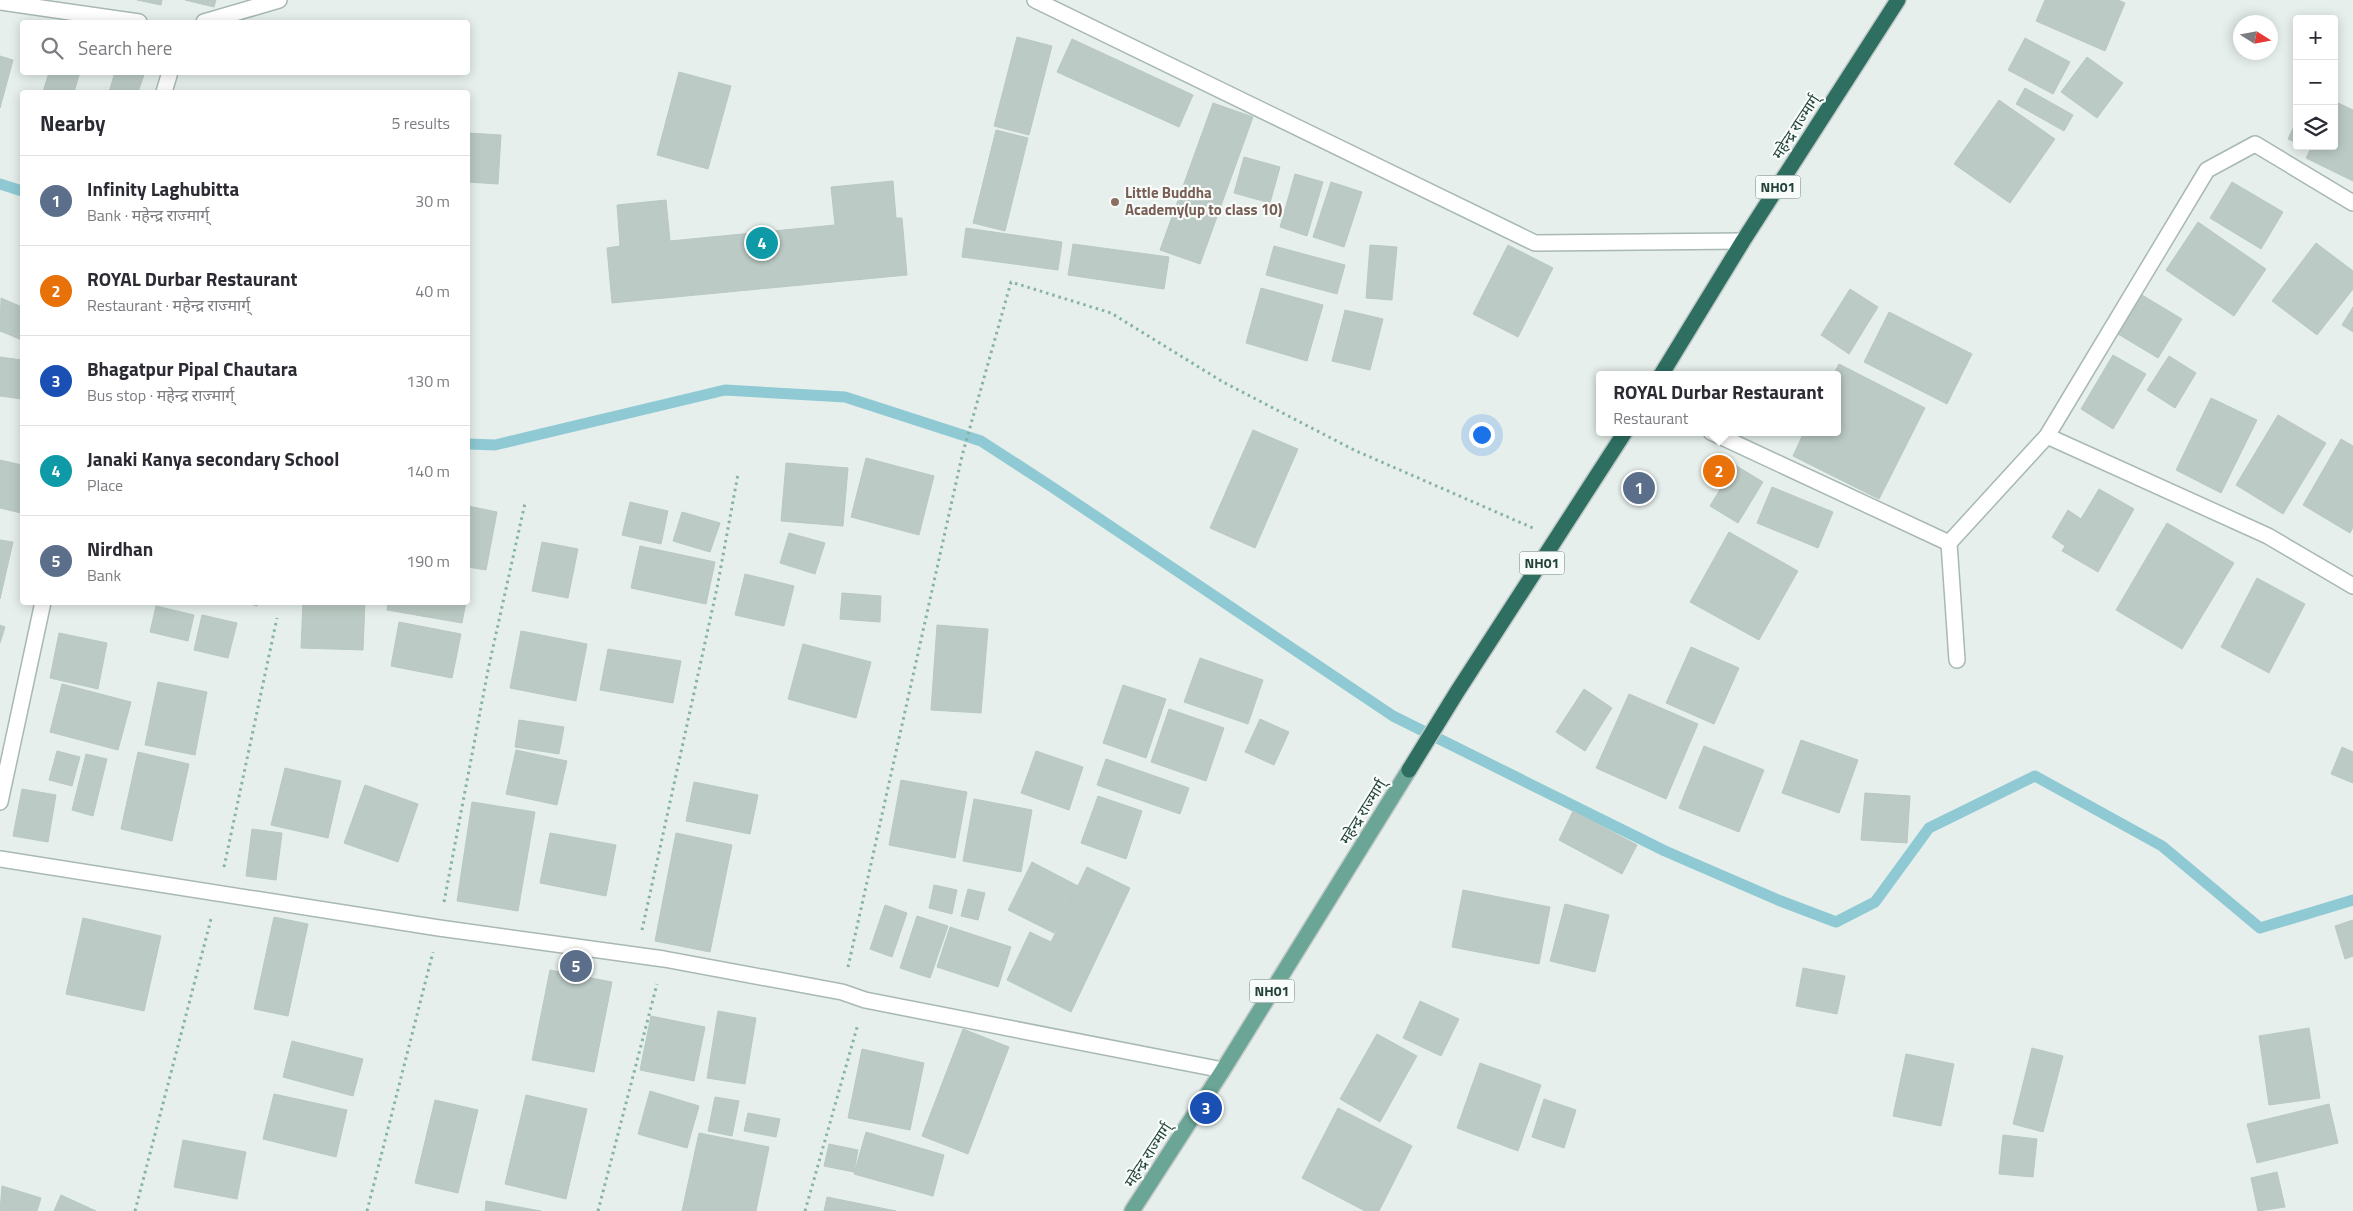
<!DOCTYPE html>
<meta charset="utf-8">
<style>
:root{--surface:#fff;--page:#f2f2f3;--text:#2b2b33;--muted:#7c7c81;--line:#e1e1e2;--accent:#0f766e}
body{margin:0;font-family:"Titillium Web","Noto Sans Devanagari",sans-serif;background:var(--page);color:var(--text)}
.controls{position:absolute;right:15px;top:15px;display:grid;overflow:hidden;border-radius:5px;box-shadow:0 2px 12px #0003}
.controls button{width:45px;height:45px;display:grid;place-items:center;padding:0;border:0;border-bottom:1px solid var(--line);background:var(--surface);color:var(--text);font:25px sans-serif}
.compass{position:absolute;left:2233px;top:15px;width:45px;height:45px;border-radius:50%;background:var(--surface);box-shadow:0 2px 12px #0003;rotate:101deg}
.you{position:absolute;left:1481px;top:434px;width:18px;height:18px;margin:-12px;border:4px solid #fff;border-radius:50%;background:#1a73e8;box-shadow:0 0 0 8px #1a73e833}
.badge{display:grid;place-items:center;width:32px;height:32px;border-radius:50%;background:var(--accent);color:#fff;font-size:16px;font-weight:700}
.pin{position:absolute;translate:-50% -50%;border:2px solid #fff;box-shadow:0 1px 5px #0006}
.popup{position:absolute;left:1596px;top:371px;width:245px;height:65px;box-sizing:border-box;display:grid;place-content:center;border-radius:5px;background:var(--surface);filter:drop-shadow(0 1px 4px #0005);font-size:16px;white-space:nowrap;color:var(--muted)}
.popup b{font-size:19px;color:var(--text)}
.popup::after{content:'';position:absolute;left:50%;top:100%;margin-left:-10px;border:10px solid transparent;border-top-color:var(--surface)}
.list{margin:0;padding:0;list-style:none}
h2{display:flex;justify-content:space-between;align-items:center;height:65px;margin:0;padding:0 20px;font-size:21px}
h2 small{font-size:16px;font-weight:400;color:var(--muted)}
.list li{display:grid;grid-template-columns:32px 1fr auto;gap:15px;align-items:center;box-sizing:border-box;height:90px;padding:0 20px;border-top:1px solid var(--line)}
.list b{display:block;font-size:19px;white-space:nowrap}
.list p{margin:0;font-size:16px;white-space:nowrap;color:var(--muted)}
.list em{font-size:16px;font-style:normal;color:var(--muted)}
.icon{flex:none;width:28px;height:28px;fill:none;stroke:currentColor;stroke-width:2;stroke-linecap:round;stroke-linejoin:round}
.map{position:relative;flex:none;width:2353px;height:1211px;overflow:hidden}
.search{position:absolute;background:var(--surface);box-shadow:0 2px 12px #0003;left:20px;top:20px;width:450px;height:55px;display:flex;align-items:center;gap:12px;box-sizing:border-box;padding:0 18px;border-radius:5px;color:var(--muted);font-size:19px}
.panel{position:absolute;background:var(--surface);box-shadow:0 2px 12px #0003;left:20px;top:90px;width:450px;height:515px;border-radius:5px}
.map>svg:first-child{display:block}
.lines{fill:none;stroke-linecap:round;stroke-linejoin:round}
.stream{stroke:#8ec9d4;stroke-width:11}
.building{fill:#bbcac4;stroke:#b8c9c2}
.lane-casing{stroke:#a8b8b2;stroke-width:18}
.street-casing{stroke:#a8b8b2;stroke-width:18}
.primary-casing{stroke:#c2cac8;stroke-width:18}
.highway-casing{stroke:#c2cac8;stroke-width:18}
.path{stroke:#86b3a5;stroke-width:3;stroke-dasharray:2.5 4;stroke-linecap:butt}
.lane{stroke:#fff;stroke-width:15}
.street{stroke:#fff;stroke-width:15}
.primary{stroke:#6aa596;stroke-width:15}
.highway{stroke:#2f6f62;stroke-width:15}
.education-dot{fill:#8d6e63;stroke:#f7fbf9;stroke-width:2}
.labels{text-anchor:middle;stroke-width:4.5;stroke-linejoin:round;paint-order:stroke}
.shield{fill:#f7fbf9;stroke:#637a73;stroke-width:1}
.shield-label{font-size:14px;font-weight:bold;fill:#24423a}
.street-label{font-size:15px;fill:#24423a;stroke:#f7fbf9}
.education-label{font-size:15px;font-weight:bold;fill:#785e54;stroke:#f7fbf9;text-anchor:start}
</style>
<div class="map">
<svg width="2353" height="1211" viewBox="0 0 2353 1211">
<rect width="100%" height="100%" fill="#e6efeb"/>
<g class="lines">
<!-- stream -->
<path class="stream" d="M0,184L22,191
M468,444L495,445L725,390L845,397L981,441L1052,487L1393,716L1665,851L1778,900L1836,922L1875,902L1929,828L2035,776L2162,846L2260,928L2353,900"/>
</g>
<!-- building -->
<path class="building" d="M137,0H162L161,5Z
M185,0H216L214,7Z
M2045,0H2118L2125,3L2105,51L2036,21Z
M1017,37L1052,46L1029,135L994,126Z
M2025,38L2070,62L2053,94L2008,70Z
M1072,39L1193,95L1179,127L1057,72Z
M0,56L13,60L0,108Z
M2087,57L2123,83L2097,118L2061,92Z
M49,72H80L74,92H43Z
M115,72H145L138,92H109Z
M679,72L731,86L708,169L657,155Z
M2025,88L2073,115L2064,131L2016,104Z
M1999,100L2055,139L2010,203L1954,164Z
M2334,101L2353,110V181L2306,158L2310,150L2303,146H2334Z
M1213,103L1253,117L1200,264L1160,250Z
M2297,120V143L2288,139Z
M996,130L1028,138L1005,231L973,223Z
M468,133L501,135L498,184L468,182Z
M1244,157L1280,167L1270,203L1234,193Z
M1295,174L1323,182L1307,236L1280,227Z
M893,181L896,218H902L907,275L612,303L607,248L620,246L617,205L666,200L670,241L835,225L831,187Z
M1331,182L1362,192L1344,247L1313,237Z
M2232,182L2283,212L2261,249L2210,218Z
M2198,222L2266,269L2234,316L2166,270Z
M966,228L1062,242L1058,270L962,257Z
M2316,243L2353,271V289L2317,335L2272,301Z
M1073,244L1169,257L1164,289L1068,275Z
M1370,245L1397,247L1392,300L1366,298Z
M1508,245L1553,268L1518,337L1473,314Z
M1274,246L1345,265L1337,294L1266,275Z
M1261,288L1323,305L1307,361L1246,343Z
M1850,289L1878,307L1849,354L1821,335Z
M2142,295L2182,319L2158,358L2118,334Z
M1,298L22,307V340L0,331Z
M2353,307V332L2342,325Z
M1345,310L1383,319L1370,370L1332,361Z
M1889,312L1972,354L1947,404L1864,362Z
M2113,355L2146,374L2113,429L2081,409Z
M2169,356L2196,373L2175,408L2147,390Z
M0,357L22,360V399L0,396Z
M1839,364L1925,408L1879,499L1793,456L1804,432H1838V375H1833Z
M2211,398L2257,420L2221,493L2176,470Z
M2278,415L2326,443L2283,514L2236,485Z
M1253,430L1298,449L1255,548L1210,528Z
M2341,439L2353,446V527L2350,533L2303,505Z
M866,458L934,476L919,535L851,517Z
M0,460L22,465L21,513L0,508Z
M786,463L848,468L843,526L781,521Z
M1735,465L1763,482L1738,523L1710,506Z
M1772,487L1833,512L1818,548L1757,523Z
M2099,489L2134,509L2098,572L2062,551L2065,546L2052,537L2068,510L2081,519Z
M630,502L668,511L661,544L622,535Z
M468,506L497,512L486,570L468,567Z
M682,512L720,523L710,552L673,541Z
M2167,523L2234,563L2182,649L2116,610Z
M1729,532L1798,571L1759,640L1690,602Z
M789,533L825,543L815,574L780,563Z
M0,540L13,542L0,599Z
M542,542L578,549L568,598L532,591Z
M640,546L715,562L706,604L631,588Z
M745,574L794,586L784,626L735,615Z
M2257,578L2305,604L2269,673L2221,647Z
M842,593L881,596L880,622L840,619Z
M244,602H258L257,606Z
M303,602H365L363,650L301,648Z
M388,602H466L462,623L387,610Z
M156,606L194,615L188,641L150,632Z
M202,615L237,623L228,658L194,650Z
M399,622L461,634L452,678L391,666Z
M0,625L5,627L0,643Z
M937,625L988,629L981,713L931,710Z
M521,631L587,644L576,701L510,688Z
M59,633L107,643L98,689L50,678Z
M803,644L871,662L856,718L788,699Z
M1691,647L1739,668L1714,724L1666,703Z
M608,649L681,661L673,703L600,690Z
M1200,658L1263,680L1248,724L1184,702Z
M158,682L207,692L195,755L145,745Z
M62,684L131,702L118,750L50,732Z
M1123,685L1166,699L1146,758L1103,743Z
M1584,689L1612,708L1585,751L1556,732Z
M1629,694L1698,724L1666,799L1596,768Z
M1169,709L1224,728L1206,781L1151,762Z
M1260,719L1289,732L1274,765L1245,752Z
M519,720L564,727L559,754L515,747Z
M1801,740L1858,760L1839,813L1782,793Z
M1704,746L1764,770L1739,832L1679,808Z
M2342,747L2353,752V783L2331,774Z
M516,750L567,761L557,805L506,794Z
M57,751L80,757L72,786L49,780Z
M1036,751L1083,767L1069,810L1021,793Z
M138,752L189,764L172,841L121,829Z
M86,754L107,759L93,816L72,810Z
M1106,759L1189,788L1180,814L1097,785Z
M285,768L341,781L328,838L271,825Z
M901,780L967,792L955,858L889,845Z
M694,782L758,795L750,834L686,821Z
M365,785L418,804L398,862L344,843Z
M22,789L56,795L48,842L13,836Z
M1865,793L1910,796L1907,843L1861,840Z
M1098,796L1142,811L1126,859L1081,843Z
M974,799L1032,810L1021,872L963,861Z
M472,802L535,812L518,911L457,901Z
M1573,811L1637,845L1622,874L1559,840Z
M252,829L282,833L276,880L246,876Z
M550,833L616,845L606,896L540,883Z
M676,833L732,845L710,952L655,941Z
M1032,862L1078,886L1054,933L1008,910Z
M1087,867L1130,888L1071,1012L1007,980L1030,932L1051,942Z
M934,885L957,890L952,914L929,908Z
M968,889L985,893L978,920L961,916Z
M1463,890L1550,907L1539,964L1452,947Z
M1565,904L1609,915L1595,972L1550,961Z
M885,905L907,913L892,957L870,949Z
M917,916L948,926L930,978L900,968Z
M274,917L308,924L288,1016L254,1009Z
M83,918L161,936L144,1011L66,994Z
M2353,920V956L2345,959L2335,926Z
M950,927L1011,947L998,987L937,967Z
M1803,968L1845,976L1837,1014L1796,1006Z
M550,970L612,982L594,1072L532,1060Z
M1420,1001L1459,1019L1441,1056L1403,1038Z
M718,1011L756,1018L745,1084L707,1078Z
M651,1016L705,1027L694,1081L640,1070Z
M2309,1028L2320,1098L2269,1105L2259,1036Z
M963,1029L1009,1047L968,1154L922,1136Z
M1377,1034L1417,1056L1380,1122L1340,1099Z
M292,1041L363,1059L353,1096L283,1077Z
M2032,1048L2063,1056L2043,1132L2013,1124Z
M862,1049L924,1063L910,1130L848,1118Z
M1906,1054L1954,1064L1941,1126L1893,1116Z
M1480,1063L1541,1085L1518,1151L1457,1128Z
M650,1091L699,1106L687,1148L638,1134Z
M274,1094L347,1110L336,1157L263,1139Z
M526,1095L587,1109L566,1199L505,1184Z
M715,1097L739,1101L732,1136L708,1131Z
M1544,1099L1576,1110L1564,1148L1532,1137Z
M435,1100L478,1110L458,1193L415,1183Z
M2329,1104L2338,1143L2257,1163L2247,1124Z
M1338,1108L1412,1146L1379,1211H1365L1302,1178Z
M748,1113L780,1119L776,1137L744,1131Z
M866,1132L944,1155L933,1196L854,1174Z
M699,1133L769,1147L756,1211H682Z
M2003,1135L2037,1139L2033,1177L1999,1174Z
M183,1140L246,1152L237,1199L174,1187Z
M829,1144L858,1150L854,1172L824,1166Z
M2277,1172L2285,1207L2258,1211L2251,1178Z
M2,1186L41,1198L37,1211H0Z
M61,1195L96,1211H54Z
M827,1197L896,1211H824Z
M486,1201L541,1211H485Z"/>
<g class="lines">
<defs>
<path id="lane" d="M1949,543L1957,660"/>
<path id="street" d="M1035,0L1535,243L1743,241
M0,2L139,22
M204,22L279,0
M164,92L170,72
M1711,432L1949,543L2047,436L2207,170L2255,144L2353,203
M2047,436L2268,536L2353,586
M0,802L43,602
M0,859L439,928L664,959L842,992L865,1000L1223,1070"/>
<path id="primary" d="M1132,1211L1223,1070L1409,770"/>
<path id="highway" d="M1661,375L1743,241L1898,0
M1409,770L1457,692L1625,432"/>
</defs>
<!-- lane casing -->
<use href="#lane" class="lane-casing"/>
<!-- street casing -->
<use href="#street" class="street-casing"/>
<!-- primary casing -->
<use href="#primary" class="primary-casing"/>
<!-- highway casing -->
<use href="#highway" class="highway-casing"/>
<!-- path -->
<path class="path" d="M224,867L277,618
M444,902L488,670L525,503
M642,930L717,588L738,474
M848,967L962,456L1011,282L1111,313L1223,382L1354,450L1533,528
M135,1211L211,919
M367,1211L433,952
M598,1211L657,984
M805,1211L858,1024"/>
<!-- lane -->
<use href="#lane" class="lane"/>
<!-- street -->
<use href="#street" class="street"/>
<!-- primary -->
<use href="#primary" class="primary"/>
<!-- highway -->
<use href="#highway" class="highway"/>
</g>
<!-- markers -->
<circle class="education-dot" cx="1115" cy="202" r="5"/>
<g class="labels">
<!-- shield labels -->
<g class="shield">
<rect x="1755.5" y="175.5" width="45" height="23" rx="4"/>
<rect x="1519.5" y="551.5" width="45" height="23" rx="4"/>
<rect x="1249.5" y="979.5" width="45" height="23" rx="4"/>
</g>
<g class="shield-label">
<text x="1778" y="192">NH01</text>
<text x="1542" y="568">NH01</text>
<text x="1272" y="996">NH01</text>
</g>
<!-- street labels -->
<g class="street-label">
<text transform="translate(1796 127) rotate(-57)" y="5">महेन्द्र राज्मार्ग्</text>
<text transform="translate(1363 812) rotate(-58)" y="5">महेन्द्र राज्मार्ग्</text>
<text transform="translate(1148 1155) rotate(-57)" y="5">महेन्द्र राज्मार्ग्</text>
</g>
<!-- education labels -->
<g class="education-label">
<text x="1125" y="198">Little Buddha<tspan x="1125" dy="17">Academy(up to class 10)</tspan></text>
</g>
</g>
</svg>
<div class="controls">
<button>+</button>
<button>−</button>
<button><svg class="icon" aria-label="layers" viewBox="0 0 24 24"><path d="M12 4l9 5-9 5-9-5zM3 14l9 5 9-5"/></svg></button>
</div>
<svg class="compass" viewBox="-18 -18 36 36"><path d="M0-13l5 13h-10z" fill="#e53935"/><path d="M0 13l5-13h-10z" fill="#7c7c81"/></svg>
<div class="you"></div>
<div class="pin badge" style="left:1639px;top:488px;background:#5c6f8a">1</div>
<div class="pin badge" style="left:1719px;top:471px;background:#e8710a">2</div>
<div class="popup"><b>ROYAL Durbar Restaurant</b>Restaurant</div>
<div class="pin badge" style="left:1206px;top:1108px;background:#1a4fb4">3</div>
<div class="pin badge" style="left:762px;top:243px;background:#0f9aa8">4</div>
<div class="pin badge" style="left:576px;top:966px;background:#5c6f8a">5</div>
<div class="search"><svg class="icon" aria-label="search" viewBox="0 0 24 24"><circle cx="10" cy="10" r="6"/><path d="M15 15l6 6"/></svg>Search here</div>
<section class="panel">
<h2>Nearby<small>5 results</small></h2>
<ul class="list">
<li><span class="badge" style="background:#5c6f8a">1</span><div><b>Infinity Laghubitta</b><p>Bank · महेन्द्र राज्मार्ग्</p></div><em>30 m</em></li>
<li><span class="badge" style="background:#e8710a">2</span><div><b>ROYAL Durbar Restaurant</b><p>Restaurant · महेन्द्र राज्मार्ग्</p></div><em>40 m</em></li>
<li><span class="badge" style="background:#1a4fb4">3</span><div><b>Bhagatpur Pipal Chautara</b><p>Bus stop · महेन्द्र राज्मार्ग्</p></div><em>130 m</em></li>
<li><span class="badge" style="background:#0f9aa8">4</span><div><b>Janaki Kanya secondary School</b><p>Place</p></div><em>140 m</em></li>
<li><span class="badge" style="background:#5c6f8a">5</span><div><b>Nirdhan</b><p>Bank</p></div><em>190 m</em></li>
</ul>
</section>
</div>
